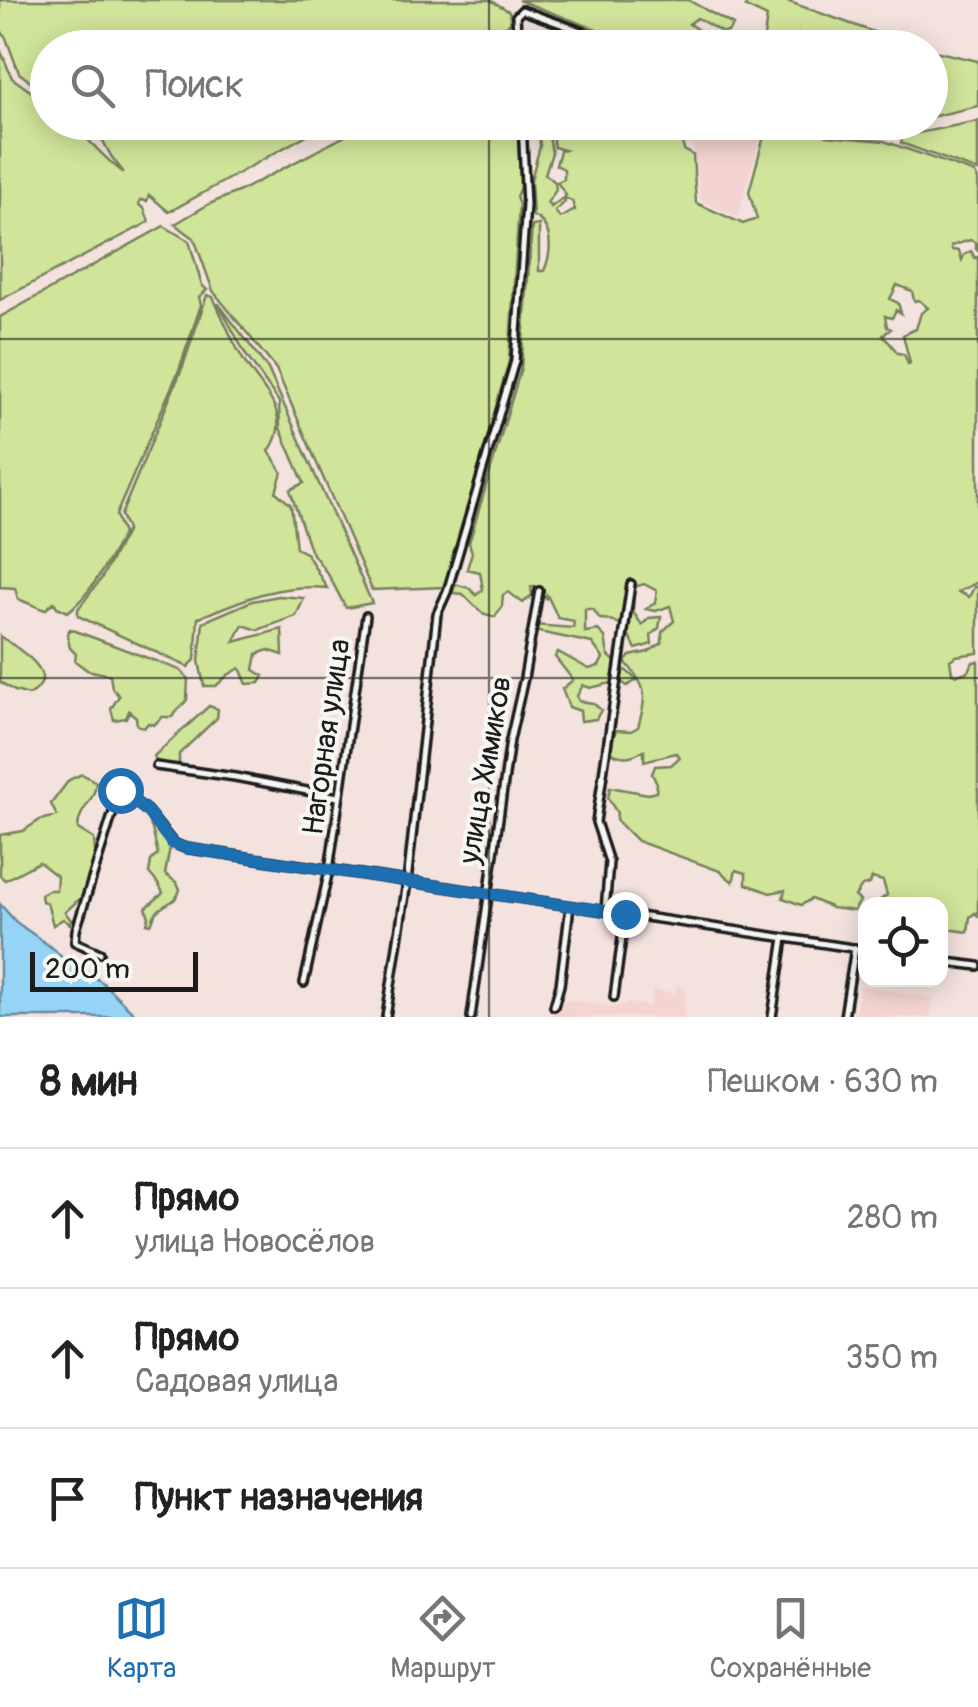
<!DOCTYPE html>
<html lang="ru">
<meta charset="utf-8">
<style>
:root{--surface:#fff;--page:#f2f2f2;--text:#222;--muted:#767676;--line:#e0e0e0;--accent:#1f6fb2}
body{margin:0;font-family:Pangolin,sans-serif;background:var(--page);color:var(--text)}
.controls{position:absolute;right:30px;bottom:30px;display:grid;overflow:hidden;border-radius:20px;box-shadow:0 5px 25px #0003}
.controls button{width:90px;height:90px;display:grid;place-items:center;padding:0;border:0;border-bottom:2px solid var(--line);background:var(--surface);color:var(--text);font:50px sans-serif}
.scale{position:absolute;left:30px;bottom:25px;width:168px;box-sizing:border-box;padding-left:10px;border:5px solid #1c1c1c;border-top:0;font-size:28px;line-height:35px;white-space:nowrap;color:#1c1c1c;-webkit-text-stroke:8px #f6f6f2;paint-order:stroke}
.stop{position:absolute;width:30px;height:30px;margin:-22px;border:8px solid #1f6fb2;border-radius:50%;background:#fff}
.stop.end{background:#1f6fb2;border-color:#fff;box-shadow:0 2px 10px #0008}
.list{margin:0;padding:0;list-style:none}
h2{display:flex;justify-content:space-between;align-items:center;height:130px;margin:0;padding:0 40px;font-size:42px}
h2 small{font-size:32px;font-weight:400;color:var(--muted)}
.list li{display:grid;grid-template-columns:65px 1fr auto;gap:30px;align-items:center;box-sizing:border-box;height:140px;padding:0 40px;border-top:2px solid var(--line)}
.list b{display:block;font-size:38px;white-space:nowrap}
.list p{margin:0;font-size:32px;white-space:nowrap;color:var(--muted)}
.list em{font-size:32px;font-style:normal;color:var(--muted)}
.icon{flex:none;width:55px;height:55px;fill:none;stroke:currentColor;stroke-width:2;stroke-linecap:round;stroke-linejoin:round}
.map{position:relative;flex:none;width:978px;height:1017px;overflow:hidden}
.search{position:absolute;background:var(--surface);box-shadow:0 5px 25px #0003;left:30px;right:30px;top:30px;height:110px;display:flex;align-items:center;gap:25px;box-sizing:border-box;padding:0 35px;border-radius:55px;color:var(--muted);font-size:38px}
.sheet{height:550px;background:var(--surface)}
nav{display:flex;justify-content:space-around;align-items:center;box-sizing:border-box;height:140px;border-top:2px solid var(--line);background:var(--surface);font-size:28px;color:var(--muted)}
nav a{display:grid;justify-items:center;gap:5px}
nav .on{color:var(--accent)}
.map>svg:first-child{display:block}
.built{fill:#f3d4d0}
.green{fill:#d0e59a;stroke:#76805b;stroke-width:2.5;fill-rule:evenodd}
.water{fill:#96d4f7;stroke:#658a9f;stroke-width:2.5}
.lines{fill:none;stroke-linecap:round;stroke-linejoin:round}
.street-casing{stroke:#1c1c1c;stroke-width:12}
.street{stroke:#f6f6f2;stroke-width:5}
.route{stroke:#1f6fb2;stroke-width:12}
.grid{fill:none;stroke:#1c1c1c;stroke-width:2.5;stroke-opacity:0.55}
.labels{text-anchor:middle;stroke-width:8;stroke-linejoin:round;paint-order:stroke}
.street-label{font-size:30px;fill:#1c1c1c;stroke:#f6f6f2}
</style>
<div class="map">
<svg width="978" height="1017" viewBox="0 0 978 1017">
<rect width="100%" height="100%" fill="#f4e2de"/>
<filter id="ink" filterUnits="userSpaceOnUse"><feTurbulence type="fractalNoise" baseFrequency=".01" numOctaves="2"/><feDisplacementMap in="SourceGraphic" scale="20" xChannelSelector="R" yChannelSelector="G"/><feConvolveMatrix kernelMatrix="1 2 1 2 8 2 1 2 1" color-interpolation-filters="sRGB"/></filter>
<g filter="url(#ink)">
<!-- built -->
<path class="built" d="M698,123H770L760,137L738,217L701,201L692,137Z
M860,985L933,998L930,1017H855Z
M676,986L686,988L684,1017H553L554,1010L561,1011L563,1002L569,999L612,1007L630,1003L650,1006L653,990L675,993Z"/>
<!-- green -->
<path class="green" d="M0,0H490L509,11L511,22L491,38L473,47L48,48L47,94L19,73L6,38L0,29Z
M518,0H688L733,25L728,32L723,33L697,18L689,24L715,41V47H643Z
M746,0H784L896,40L923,47H844L826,42L807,44L799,34L788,47H767L763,43L767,17L746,7Z
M0,49L12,78L47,103L48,122L71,123C90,140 103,158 124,173L111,156L100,135L94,137L78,123H328L169,212L149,195L147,201L140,200L139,205L144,208L149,222L0,300Z
M930,50L978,61V106L931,117Z
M978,121V171L901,143L903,136Z
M370,123H518L520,187L516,197L519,205L509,361L445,587L372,590L276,369L213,291L194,238L175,224L209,204L240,191Z
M538,123H549L547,126L552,153L545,174L555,182L556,190L547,203L551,207L563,198L565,202L555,211L560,218L575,210L572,201L564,198L566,195L557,182L564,179V169L556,165L560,151L564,150L554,147L551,128L555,123H694L697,129L680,135L684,150L693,155L696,203L743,224L757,219L749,192L763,140L773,123C785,123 795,122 802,133H824L827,136L884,141L975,173L978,180V251L976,249V243L970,240L951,246L952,250L959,251L962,260L964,255L971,251L975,258L978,257V582L958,592L969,597L974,587H978V653L956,656L950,660L952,673L958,675L969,671L973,662L978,661V916L975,913L970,917L968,932L948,929L941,925L940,904H875L887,895L883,881L872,878L870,884L862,886L855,896L860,901L854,911L832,908L811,899L801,905L783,898L785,890L770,893L746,884V873L736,870L733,882L720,871L637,841L616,820L617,813L608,798L610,787L648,794L656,792L657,783L652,774L655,766L671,765L680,757L676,753L644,761V750C631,758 622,759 608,751L616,730L631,731L638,727C647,695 648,687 625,662L630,656L648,652L662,643V632L674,621L670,606L656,611L646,609L655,603L657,591L644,584L634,587L633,612L642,625L649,618L661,617L659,628L651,635L652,644L636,649C628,632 621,619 600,619L593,609H585V632L598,630L605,637L608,655L637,680L627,686L620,681L590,688L583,685L577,696L579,701L593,703L601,710L596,719L581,721L580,711L569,707L562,689L573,680L555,657L558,652L589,669L599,666L603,658L592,643L534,631V625L573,628L574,621L558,618L547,595L546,598L534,586L531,587L532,595L523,603L508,592L503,595L502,606L495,617L482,613L463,594L453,593L455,584L469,588L476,595L483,590L480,572L467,569L472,552L469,543L521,368L532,226L539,225V271H544C552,252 554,226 533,216L531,180L540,146ZM897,285L912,291L914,301L919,300L928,308L921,313L916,329L903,335L910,363L908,364L904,354L898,353L883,335L891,329L887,327L885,316L892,318L896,310L901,313L898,303L890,299Z
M164,226L189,241L202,285L207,290L199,297L201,305L179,370L116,515L123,534C107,562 93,592 68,612L57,607L54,602L45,610L18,599L15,588L0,587V317Z
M207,295L213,297C223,318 232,341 244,361C261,389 295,415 269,451L282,472L276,492L291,505L296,548L307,554L327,588C278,583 242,600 198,618L195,660L188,667L78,616V609L101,579L127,530L121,515L183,366Z
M218,303L268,369L372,603L346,608L329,576L310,550L290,490L304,483L280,428L279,402L246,355Z
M279,596L304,598L296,616L258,630L243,625L234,642L282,629L283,655L268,650L257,654L254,670L264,676L260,683L247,684L240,668L228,675L216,686H204L199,661L203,622L252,601Z
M70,629L180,670L188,678L187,700L172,717H162L154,725L148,723L144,728L137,725L136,717L129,711L126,718L114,720L111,709L119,696L112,688L110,675L87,670L75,661L76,654L70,648L67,634Z
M0,636C17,648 65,675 29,695L15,691L0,682Z
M209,706L218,709L217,718L179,754V768L158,765L154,756Z
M82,774L96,782C95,803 78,808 78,829L94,839L95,853L83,896L65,912L71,920L70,924L63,919L53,925L47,903L42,901L41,895L48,890H56L57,876L39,862L5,880L0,876V835L23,831L40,820L57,816L51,804L69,780Z
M150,819L170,847L165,874L176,882L180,889C177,904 165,902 157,912C154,915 153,920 151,924L147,923L149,917L146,908L163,893L159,885L149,873L151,861L158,854L152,829L148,820Z"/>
<!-- water -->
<path class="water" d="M0,904L16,922L55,950L64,960L81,968L103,983L138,1017H0Z"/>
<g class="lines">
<defs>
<path id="street" d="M518,48L516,16L522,10L628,48
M156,766L235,777L338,797
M605,911L609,862L596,822L631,584
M100,953L75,942L76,930L120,790L147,811L173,843L185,848L866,950
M940,961L978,966
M304,983L329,870L366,616
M614,997L625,916
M554,1006L560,985L570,906
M386,1017L407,882L437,614L447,592L515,361L526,205L522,122
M471,1017L510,740L524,678L539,591
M772,1017L784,938
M844,1017L855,948"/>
</defs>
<!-- street casing -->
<use href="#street" class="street-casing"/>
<!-- street -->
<use href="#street" class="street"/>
</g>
</g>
<g class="lines" filter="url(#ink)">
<!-- route -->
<path class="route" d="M120,790L147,811L172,843L185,848L625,914"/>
</g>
<!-- grid -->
<path class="grid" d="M489,0V48M489,122V1017M0,339H978M0,678H978"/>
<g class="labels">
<!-- street labels -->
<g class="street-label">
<text transform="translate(326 737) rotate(-82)" y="10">Нагорная улица</text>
<text transform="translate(485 770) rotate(-80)" y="10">улица Химиков</text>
</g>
</g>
</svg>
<div class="controls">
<button><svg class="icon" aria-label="locate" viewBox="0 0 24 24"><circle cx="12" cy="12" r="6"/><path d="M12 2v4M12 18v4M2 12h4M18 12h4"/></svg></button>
</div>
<div class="scale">200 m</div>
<div class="stop" style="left:120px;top:790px"></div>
<div class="stop end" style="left:625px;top:914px"></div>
<div class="search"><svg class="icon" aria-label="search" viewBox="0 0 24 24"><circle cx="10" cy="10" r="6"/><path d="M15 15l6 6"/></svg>Поиск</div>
</div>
<section class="sheet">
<h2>8 мин<small>Пешком · 630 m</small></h2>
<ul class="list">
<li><svg class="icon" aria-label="ahead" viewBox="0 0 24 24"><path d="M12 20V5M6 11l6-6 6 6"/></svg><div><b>Прямо</b><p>улица Новосёлов</p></div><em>280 m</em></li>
<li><svg class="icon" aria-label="ahead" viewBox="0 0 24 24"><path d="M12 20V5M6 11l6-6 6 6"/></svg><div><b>Прямо</b><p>Садовая улица</p></div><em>350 m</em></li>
<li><svg class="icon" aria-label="arrive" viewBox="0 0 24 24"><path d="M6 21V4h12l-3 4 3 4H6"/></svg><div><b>Пункт назначения</b></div></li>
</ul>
</section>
<nav>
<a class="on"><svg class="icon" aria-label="map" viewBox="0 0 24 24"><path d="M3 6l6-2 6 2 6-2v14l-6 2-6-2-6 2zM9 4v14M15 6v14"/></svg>Карта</a>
<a><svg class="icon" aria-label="directions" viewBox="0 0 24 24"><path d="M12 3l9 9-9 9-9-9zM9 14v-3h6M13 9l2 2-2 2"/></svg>Маршрут</a>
<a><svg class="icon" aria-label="saved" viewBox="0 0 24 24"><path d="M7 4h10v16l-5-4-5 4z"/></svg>Сохранённые</a>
</nav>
